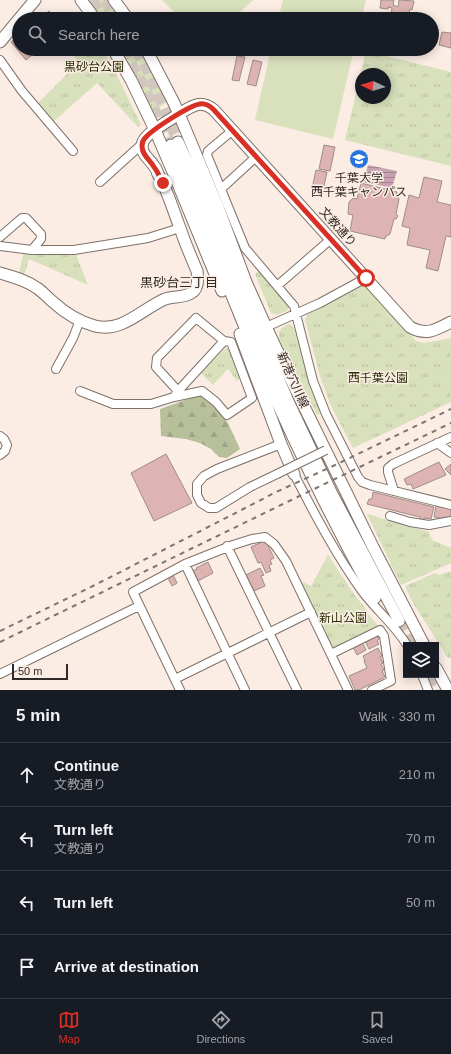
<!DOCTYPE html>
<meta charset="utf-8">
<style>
:root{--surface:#171b24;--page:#20242c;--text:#f1f3f6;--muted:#9ea1a6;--line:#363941;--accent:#d93025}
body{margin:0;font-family:Arial,"Noto Sans JP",sans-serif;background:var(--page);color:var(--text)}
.controls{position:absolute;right:12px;bottom:12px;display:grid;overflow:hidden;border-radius:0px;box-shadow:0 2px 10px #0003}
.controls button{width:36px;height:36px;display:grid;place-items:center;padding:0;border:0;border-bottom:1px solid var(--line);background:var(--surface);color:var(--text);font:20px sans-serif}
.compass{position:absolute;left:355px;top:68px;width:36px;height:36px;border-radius:50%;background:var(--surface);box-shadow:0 2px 10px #0003;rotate:274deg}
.scale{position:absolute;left:12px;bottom:10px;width:56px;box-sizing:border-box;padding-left:4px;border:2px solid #302b28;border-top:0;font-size:11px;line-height:14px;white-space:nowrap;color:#302b28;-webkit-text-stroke:3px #fbede4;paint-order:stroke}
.stop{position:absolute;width:12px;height:12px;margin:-9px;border:3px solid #d93025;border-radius:50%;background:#fff}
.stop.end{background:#d93025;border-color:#fff;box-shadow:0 1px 4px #0008}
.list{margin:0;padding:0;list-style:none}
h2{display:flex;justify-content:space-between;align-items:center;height:52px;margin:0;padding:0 16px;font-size:17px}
h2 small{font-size:13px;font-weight:400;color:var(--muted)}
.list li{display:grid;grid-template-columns:26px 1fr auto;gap:12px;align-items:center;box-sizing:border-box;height:64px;padding:0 16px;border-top:1px solid var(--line)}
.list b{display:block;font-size:15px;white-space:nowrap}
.list p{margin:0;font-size:13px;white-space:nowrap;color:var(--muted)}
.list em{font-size:13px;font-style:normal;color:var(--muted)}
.icon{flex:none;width:22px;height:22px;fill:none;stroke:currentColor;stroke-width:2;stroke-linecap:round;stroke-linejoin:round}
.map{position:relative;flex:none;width:451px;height:690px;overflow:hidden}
.search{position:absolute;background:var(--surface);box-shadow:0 2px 10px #0003;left:12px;right:12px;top:12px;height:44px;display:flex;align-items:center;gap:10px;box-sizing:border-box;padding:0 14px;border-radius:22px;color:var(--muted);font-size:15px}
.sheet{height:308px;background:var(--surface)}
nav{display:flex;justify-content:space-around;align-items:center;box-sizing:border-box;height:56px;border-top:1px solid var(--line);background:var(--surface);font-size:11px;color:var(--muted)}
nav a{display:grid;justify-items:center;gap:2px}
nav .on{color:var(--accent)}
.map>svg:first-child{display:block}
.grass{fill:url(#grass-tufts);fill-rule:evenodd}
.forest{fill:url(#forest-firs)}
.garden{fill:#d9e0bc}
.water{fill:url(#water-rules)}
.building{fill:#ddb4b1;stroke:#9d8d8b}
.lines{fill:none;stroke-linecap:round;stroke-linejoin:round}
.tertiary-tunnel{stroke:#d2c6be;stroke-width:11;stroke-dasharray:11 5.5;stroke-linecap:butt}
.minor-casing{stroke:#7e7169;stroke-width:10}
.tertiary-casing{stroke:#7e7169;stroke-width:13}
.minor{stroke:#fff;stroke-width:8}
.tertiary{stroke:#fff;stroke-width:11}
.rail{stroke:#7d746f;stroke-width:2;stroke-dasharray:5 5;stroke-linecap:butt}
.minor-bridge-casing{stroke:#7e7169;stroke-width:10;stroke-linecap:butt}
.minor-bridge{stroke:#fff;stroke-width:8}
.route{stroke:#d93025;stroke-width:5}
.labels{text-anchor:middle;stroke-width:3;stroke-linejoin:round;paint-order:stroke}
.park-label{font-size:12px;fill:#2b3004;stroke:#fbede4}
.poi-label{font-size:12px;fill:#302b28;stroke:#fbede4}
.street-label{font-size:12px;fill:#302b28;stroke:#fbede4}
.neighbourhood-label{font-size:13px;fill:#302b28;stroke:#fbede4}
</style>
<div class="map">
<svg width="451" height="690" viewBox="0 0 451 690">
<defs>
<pattern id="grass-tufts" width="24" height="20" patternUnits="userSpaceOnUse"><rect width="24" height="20" fill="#d9e0bc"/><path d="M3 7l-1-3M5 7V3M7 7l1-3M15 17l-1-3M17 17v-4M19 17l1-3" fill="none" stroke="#bbc0a2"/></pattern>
<pattern id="forest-firs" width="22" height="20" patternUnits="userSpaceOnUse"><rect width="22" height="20" fill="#b8bf9b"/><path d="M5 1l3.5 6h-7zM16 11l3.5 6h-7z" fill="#9ea486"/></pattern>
<pattern id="water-rules" width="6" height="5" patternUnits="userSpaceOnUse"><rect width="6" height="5" fill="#c8a2b2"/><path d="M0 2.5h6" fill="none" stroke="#a38491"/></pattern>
</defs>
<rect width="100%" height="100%" fill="#fbede4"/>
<!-- grass -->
<path class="grass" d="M88,0H110L123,19H100Z
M67,49H102L116,73L141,125L138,127L97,83L52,123L37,104L79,62Z
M117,49H141L167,102L151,113Z
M366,51L451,72V166L345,140ZM361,74H385V98H361Z
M24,251L75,252L88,285L29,259L24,275L19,273Z
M261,269L290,303L287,311L276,315L271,313L255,274Z
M364,283L416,341L425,343L451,338V402L353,448L330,404L320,376L305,320L308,314Z
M289,324L294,328L309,381L323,412L317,415L281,343C277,332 278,329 289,324Z
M226,348H230L240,375L239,379L237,381L228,369L213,385L201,373Z
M367,514L429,532L432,540L451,548V563L401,585Z
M328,555L356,597L367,610L368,614L379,627L335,648L331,647L302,587L303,582L311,586Z
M451,571V658H448L413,603L405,586L435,573L439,575Z"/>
<!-- forest -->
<path class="forest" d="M202,394L209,399L228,423L240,449L227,458L219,457L211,449L200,443L186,439L161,436L160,409Z"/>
<!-- garden -->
<path class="garden" d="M162,0H253L233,19H181Z
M283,0H366L361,19H278Z
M271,49H354L333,139L255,120Z
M451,368V392L447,394L438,374Z"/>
<!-- water -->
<path class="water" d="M368,165L397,171L392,188L364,182Z"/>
<!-- building -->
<path class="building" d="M381,0H394L393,5L398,7L399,0L414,1L412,10L410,9L408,19H396L397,13L394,12L393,16L391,15L392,8L388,7V9L380,8Z
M49,11L56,19H39Z
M442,32L451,33V48L439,45Z
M19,35V49H39L26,60L11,42Z
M237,56L245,57L239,81L232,80Z
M253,60L262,62L256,86L247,84Z
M324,145L335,147L330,171L319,169Z
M316,170L327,172L322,195L311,193Z
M424,177L442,181L437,202L451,205V237L446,236L438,271L426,268L430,250L407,245L410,228L402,226L409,195L419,198Z
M361,183L397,192V195L399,199L396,214L398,216L396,219H394L390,234L385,237V239L350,231L353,215L348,214L349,202L353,198L357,199Z
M166,454L192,503L154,521L131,473Z
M439,462L446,475L413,489L411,484L407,485L404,479Z
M451,464V475L445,469Z
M373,492L434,507L431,519L424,518V521L420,520V517L367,504L369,499H372Z
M436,506L451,509V517H450V519H446L434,517Z
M264,541L266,544L267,543L274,558L270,560L272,564L269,565L271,571L266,573L261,562L258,563L251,547Z
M208,562L213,573L198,581L193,571L197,569L196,568Z
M260,568L264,575L261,576L265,586L254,591L246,575Z
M173,575L177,583L172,586L168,578Z
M377,635L379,639L377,641L379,644L369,649L365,641Z
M362,642L366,650L357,655L353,647Z
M378,648L382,656L380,657L383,663L381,664L384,670L382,671L385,677L359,690H355L349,676L367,668L364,661H365L363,656Z"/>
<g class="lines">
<!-- tertiary-tunnel -->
<path class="tertiary-tunnel" d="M92,0L105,19
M105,0L117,19
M123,49L141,82L171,144
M136,49L147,69L178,142
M399,621L413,645
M431,675L440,690"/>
<defs>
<path id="minor" d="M0,60L22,91L73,151
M233,130L208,151L207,155L245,248L294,306L313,381L326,414L358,477L362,482L370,485L451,505
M100,182L142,144
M221,189L257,156
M0,237L22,218H26L41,234V239L32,250
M0,246L32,250H74L148,238L180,228
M277,286L331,239
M266,327L320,303L366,278
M56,369L73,338L80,320
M80,391L113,404H151L174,397L178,391L224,341L196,318L157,358L156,367L178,391
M174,397L202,391L216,402L227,415L252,398L231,342L224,341
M0,436L4,439L7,445L5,451L0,455
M437,443L451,453
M277,474L250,487L216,508H209L201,503L197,495V484L204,476L217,469L281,444
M294,474C314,513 336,555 362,591C376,610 395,625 407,645
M394,491L388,472V468L393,464L451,437
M390,516L410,522L429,525L451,521
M227,546L297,690
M185,564L245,690
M331,654L380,630L384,636L391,681L372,690
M0,674L139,606
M422,675L428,690
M175,679L311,612
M180,690L133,592L185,564L233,545L252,539L265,537L274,544L286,561L348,690"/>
<path id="tertiary" d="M81,0L95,19
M114,0L128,19
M19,19L35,0
M0,42L19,19
M113,49L131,80L155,130L176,179L222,291
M146,49L173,101L179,114L218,207L246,282L266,327L295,388L373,547L424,645
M178,142L204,199L244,299L287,399L331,492L399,621
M171,145C180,165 190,185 198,206C212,239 223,274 237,308C277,407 323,504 375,598
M0,273C13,277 26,280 37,288C43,292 47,297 53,302C64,312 80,322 95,326C122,333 142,309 165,299C173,296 184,298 191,293C199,289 198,278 197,271C191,257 185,243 180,228C173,210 168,191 158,174C157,171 156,168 154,166C149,158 139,153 143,142C146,133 170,120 179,114C192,106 200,99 214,110L410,327C426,336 436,330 451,322
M240,334L281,444L294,474
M436,668L448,690"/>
</defs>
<!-- minor casing -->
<use href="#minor" class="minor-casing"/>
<!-- tertiary casing -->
<use href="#tertiary" class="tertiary-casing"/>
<!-- minor -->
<use href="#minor" class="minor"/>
<!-- tertiary -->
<use href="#tertiary" class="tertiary"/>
<!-- rail -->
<path class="rail" d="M0,631L95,585L255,503L276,492L331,467L451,409
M0,642L283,504L451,423"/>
<defs>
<path id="minor-bridge" d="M277,474L326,450"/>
</defs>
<!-- minor-bridge casing -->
<use href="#minor-bridge" class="minor-bridge-casing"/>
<!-- minor-bridge -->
<use href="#minor-bridge" class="minor-bridge"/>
</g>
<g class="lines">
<!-- route -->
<path class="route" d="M163,183C160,178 158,172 154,167C150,160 142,155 142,146C142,143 143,140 145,138C153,129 190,105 200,104C206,103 210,106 214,110L366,278"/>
</g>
<!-- icons -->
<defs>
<symbol id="university-disc" viewBox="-11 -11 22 22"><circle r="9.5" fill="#2874df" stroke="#fbede4"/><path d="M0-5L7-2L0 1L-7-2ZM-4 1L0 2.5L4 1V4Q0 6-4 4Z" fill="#fff"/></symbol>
</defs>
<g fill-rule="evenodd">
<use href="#university-disc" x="348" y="148" width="22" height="22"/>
</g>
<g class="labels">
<!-- park labels -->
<g class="park-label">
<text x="94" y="71">黒砂台公園</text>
<text x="378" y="382">西千葉公園</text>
<text x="343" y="622">新山公園</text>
</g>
<!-- poi labels -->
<g class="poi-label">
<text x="359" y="182">千葉大学<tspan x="359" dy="14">西千葉キャンパス</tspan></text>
</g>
<!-- street labels -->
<g class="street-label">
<text transform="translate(338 227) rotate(48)" y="4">文教通り</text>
<text transform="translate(293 380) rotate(66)" y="4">新港穴川線</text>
</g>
<!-- neighbourhood labels -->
<g class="neighbourhood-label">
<text x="179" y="287">黒砂台三丁目</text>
</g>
</g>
</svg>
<div class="controls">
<button><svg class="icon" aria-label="layers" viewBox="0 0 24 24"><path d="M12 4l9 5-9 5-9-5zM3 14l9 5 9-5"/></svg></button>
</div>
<svg class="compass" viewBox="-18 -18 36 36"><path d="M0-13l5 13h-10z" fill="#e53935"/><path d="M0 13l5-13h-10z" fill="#9ea1a6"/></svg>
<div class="scale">50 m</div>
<div class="stop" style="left:366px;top:278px"></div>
<div class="stop end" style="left:163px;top:183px"></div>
<div class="search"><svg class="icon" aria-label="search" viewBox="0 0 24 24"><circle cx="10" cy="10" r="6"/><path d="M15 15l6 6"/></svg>Search here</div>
</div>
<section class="sheet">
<h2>5 min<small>Walk · 330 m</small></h2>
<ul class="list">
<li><svg class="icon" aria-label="ahead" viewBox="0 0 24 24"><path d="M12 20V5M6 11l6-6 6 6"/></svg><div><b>Continue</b><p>文教通り</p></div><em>210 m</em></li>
<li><svg class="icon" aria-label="left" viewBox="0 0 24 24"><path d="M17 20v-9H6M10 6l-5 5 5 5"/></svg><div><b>Turn left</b><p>文教通り</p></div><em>70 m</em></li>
<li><svg class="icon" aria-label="left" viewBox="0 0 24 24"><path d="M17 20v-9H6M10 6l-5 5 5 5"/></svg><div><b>Turn left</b></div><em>50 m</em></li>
<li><svg class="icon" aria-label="arrive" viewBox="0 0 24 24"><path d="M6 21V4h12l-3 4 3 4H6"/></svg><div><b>Arrive at destination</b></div></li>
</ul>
</section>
<nav>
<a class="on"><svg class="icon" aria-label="map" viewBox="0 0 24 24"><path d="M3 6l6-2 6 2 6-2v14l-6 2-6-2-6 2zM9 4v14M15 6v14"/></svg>Map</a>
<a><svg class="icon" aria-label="directions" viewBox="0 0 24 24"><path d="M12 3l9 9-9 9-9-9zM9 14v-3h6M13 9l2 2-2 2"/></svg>Directions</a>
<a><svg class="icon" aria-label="saved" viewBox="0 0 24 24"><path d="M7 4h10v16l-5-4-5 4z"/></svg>Saved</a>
</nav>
